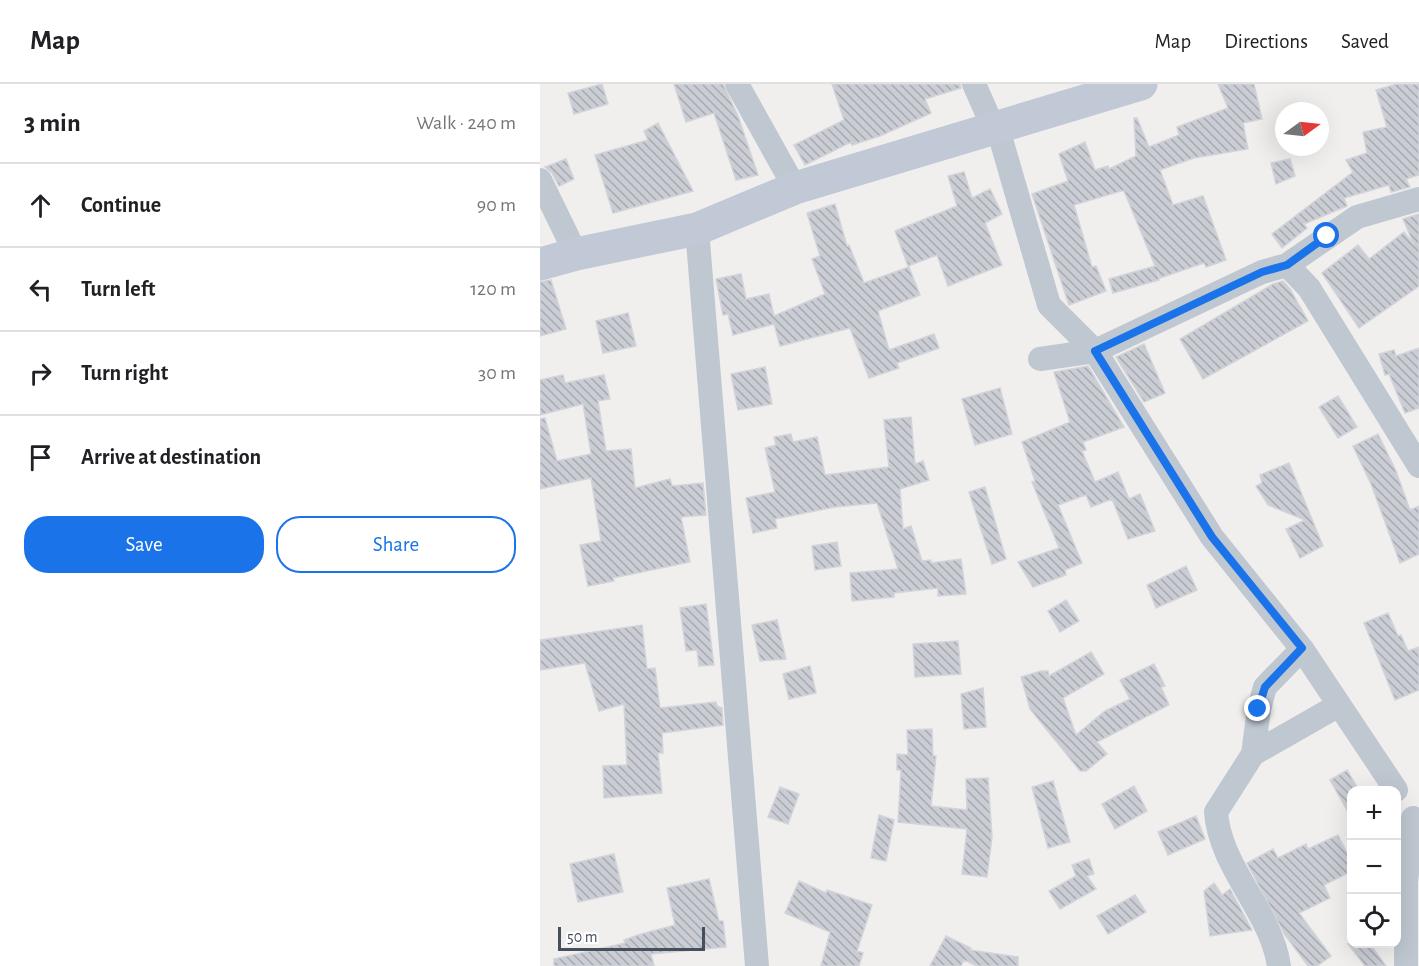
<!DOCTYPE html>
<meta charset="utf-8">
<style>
:root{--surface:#fff;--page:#f6f6f6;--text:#202124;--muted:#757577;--line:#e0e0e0;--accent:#1a73e8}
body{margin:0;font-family:"Alegreya Sans",sans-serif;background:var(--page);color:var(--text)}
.controls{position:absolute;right:18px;bottom:18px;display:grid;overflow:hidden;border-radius:12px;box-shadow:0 6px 24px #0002}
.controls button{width:54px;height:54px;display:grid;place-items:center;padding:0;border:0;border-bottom:2px solid var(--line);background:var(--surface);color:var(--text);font:30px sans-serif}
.compass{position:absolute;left:735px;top:18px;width:54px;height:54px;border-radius:50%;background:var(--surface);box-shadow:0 6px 24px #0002;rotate:75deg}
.scale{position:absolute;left:18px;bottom:15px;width:147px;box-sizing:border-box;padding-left:6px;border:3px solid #464f5c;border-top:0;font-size:16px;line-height:21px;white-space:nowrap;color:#464f5c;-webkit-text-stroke:4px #fff;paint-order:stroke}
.stop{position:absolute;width:18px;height:18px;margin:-14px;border:4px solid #1a73e8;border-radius:50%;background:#fff}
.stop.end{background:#1a73e8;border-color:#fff;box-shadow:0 2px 6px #0008}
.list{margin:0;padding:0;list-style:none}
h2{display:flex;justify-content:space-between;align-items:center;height:78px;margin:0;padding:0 24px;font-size:26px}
h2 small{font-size:20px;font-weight:400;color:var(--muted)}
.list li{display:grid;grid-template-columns:39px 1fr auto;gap:18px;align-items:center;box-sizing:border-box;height:84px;padding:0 24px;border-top:2px solid var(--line)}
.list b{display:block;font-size:22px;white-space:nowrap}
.list em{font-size:20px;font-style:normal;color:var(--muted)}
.actions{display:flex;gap:12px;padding:18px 24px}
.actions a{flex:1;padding:14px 0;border:2px solid var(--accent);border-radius:24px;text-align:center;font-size:21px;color:var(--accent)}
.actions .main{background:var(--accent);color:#fff}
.icon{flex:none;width:33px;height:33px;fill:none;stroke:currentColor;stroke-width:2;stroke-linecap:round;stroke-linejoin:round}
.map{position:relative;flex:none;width:879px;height:882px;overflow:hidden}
header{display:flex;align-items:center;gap:36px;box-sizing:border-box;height:84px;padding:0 30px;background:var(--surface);border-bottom:2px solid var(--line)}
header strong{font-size:28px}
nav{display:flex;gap:33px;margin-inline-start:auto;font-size:21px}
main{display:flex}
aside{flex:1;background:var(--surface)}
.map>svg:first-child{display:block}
.building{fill:url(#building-back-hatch);stroke:#d2d4da;stroke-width:1.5}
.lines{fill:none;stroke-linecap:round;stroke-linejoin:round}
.street{stroke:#bfc7d1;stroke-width:24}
.secondary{stroke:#c1c9d7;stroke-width:33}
.route{stroke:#1a73e8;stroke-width:8}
</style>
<header>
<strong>Map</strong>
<nav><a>Map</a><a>Directions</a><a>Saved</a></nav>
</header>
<main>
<aside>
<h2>3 min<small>Walk · 240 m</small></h2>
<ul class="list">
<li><svg class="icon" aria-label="ahead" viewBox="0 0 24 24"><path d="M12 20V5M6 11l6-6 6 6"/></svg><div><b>Continue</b></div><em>90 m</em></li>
<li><svg class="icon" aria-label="left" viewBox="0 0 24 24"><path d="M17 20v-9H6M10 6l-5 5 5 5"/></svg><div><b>Turn left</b></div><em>120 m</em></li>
<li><svg class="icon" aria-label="right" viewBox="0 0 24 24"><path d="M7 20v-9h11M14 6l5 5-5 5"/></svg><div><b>Turn right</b></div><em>30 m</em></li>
<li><svg class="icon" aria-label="arrive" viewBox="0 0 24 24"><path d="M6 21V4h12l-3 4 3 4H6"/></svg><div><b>Arrive at destination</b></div></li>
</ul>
<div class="actions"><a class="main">Save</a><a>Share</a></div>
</aside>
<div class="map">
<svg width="879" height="882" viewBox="0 0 879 882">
<defs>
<pattern id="building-back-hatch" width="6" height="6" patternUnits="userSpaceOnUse" patternTransform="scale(1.5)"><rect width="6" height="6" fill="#cacdd4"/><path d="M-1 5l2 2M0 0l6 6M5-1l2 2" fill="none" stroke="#a6a9af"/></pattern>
</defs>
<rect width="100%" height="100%" fill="#f1efee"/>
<!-- building -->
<path class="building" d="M62,0L68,20L34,30L28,9Z
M134,0H183L198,32L218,91L196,96L174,29L146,38Z
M292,0H420L421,4L385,15L391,29L340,52L312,61L311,58L265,81L254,61L304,36Z
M678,0H714L722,35L703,39L708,65L654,74L620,86L633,121L663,112L686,176L666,183L664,179L620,194L617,187L619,196L573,209L569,195L615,182L584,107H581L534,121L552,183L556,182L566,207L529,221L492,110L528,97L519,70L545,58L555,86L568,82L569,85L596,72L594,34H597L609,63L639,51L637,43L688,24Z
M857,0H879V91L866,95L870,103L851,108L849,101L804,114L807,122L764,140L767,144L742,164L732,150L813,88L806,76L827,69L823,48L847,43L836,6Z
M118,39L153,107L73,129L55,71L108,56L104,47Z
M26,75L34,95L19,102L12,89L5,83Z
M750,75L755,92L736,100L731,79Z
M424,88L432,114L450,105L462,130L445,139L462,181L408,202L397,171L368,182L355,147L417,122L408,92Z
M295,120L307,162L309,161L324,199L369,183L380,211L338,227L349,266L394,250L399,264L357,279L359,284L329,294L310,244L240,262L234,240L193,251L188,230L183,231L176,195L201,190L206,215L229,210L234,232L285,210L272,175L280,172L267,129Z
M879,130V202L819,244L782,189L818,161L829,175L864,148L874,161L863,135Z
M11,196L26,245L0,252V198Z
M743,197L750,205L768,237L663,295L640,255L733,200Z
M88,229L96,262L63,269L56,237Z
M604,260L625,309L604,318L576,273Z
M879,264V324L865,329L849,290L845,291L839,270L854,266L856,272Z
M548,282L584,343L543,358L546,366L542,367L555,398L578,388L589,415L600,410L615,447L588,455L572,415L551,423L546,411L518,421L542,479L525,486L526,491L493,503L478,478L519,464L492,398L495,397L482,358L530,338L514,288Z
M225,283L232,320L198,326L191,290Z
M23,291L25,299L64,291L70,315L58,317L66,367L91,365L95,404L130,395L132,402L163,399L166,431L141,433L150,478L73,494L74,497L48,502L40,461L61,457L51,394L0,405V335L5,334L17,377L51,370L43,320L0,331V296Z
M460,304L472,350L435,361L422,315Z
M798,312L817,343L798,354L779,323Z
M371,333L375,380L383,377L389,396L360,405L363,445L371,442L382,477L391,476V479L421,475L426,510L398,512V504L354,509V513L312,517L310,489L358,485L337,419L295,423L235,435L237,444L213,449L206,414L235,408L225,364L236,361L234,353L251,350L253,358L277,353L285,391L349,383L344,336Z
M838,350L856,387L870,426L879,422V470L860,479L831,400L813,362Z
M749,379L783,462L760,474L746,445L765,436L728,421L716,402L722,399L720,391Z
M445,403L466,475L452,480L429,408Z
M297,458L301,482L275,486L272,462Z
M646,482L657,506L616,524L607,501Z
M526,516L539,537L520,548L508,527Z
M166,520L174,581L159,582L157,566L146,567L140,524Z
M848,529L858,552L861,551L868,567L879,563V606L855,616L824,539Z
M237,536L246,575L220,577L212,541Z
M102,541L107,585L115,584L120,624L176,618L177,622L182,624L183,641L122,649L123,669H118L122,709L64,714L63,682L87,681L84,620L59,627L45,579L0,586V556Z
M418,557L421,590L375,593L373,560Z
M551,568L564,590L523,614L536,651L565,627L590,615L580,596L614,580L625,602L621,603L629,621L557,658L567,670L546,687H540L490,625L481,593L501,587H508L509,592Z
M270,582L276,609L249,615L243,590Z
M443,604L446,643L424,645L421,610Z
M392,645L393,672H396L391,722L427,726L426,695L448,694L452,753L447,793L422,790L427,745L358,738L361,686H357V670L368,671L367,646Z
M807,686L819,706H812V735L790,696Z
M513,697L530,758L508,764L492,703Z
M594,702L607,727L575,745L562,720Z
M240,703L259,710L248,740L228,733Z
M339,731L354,736L346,777L331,774Z
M656,732L665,755L628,771L618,748Z
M798,751L812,779V787L784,801L790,814L759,829L791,872L777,882H768L745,851L707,779L733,765L738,774L766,760L768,765Z
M74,770L83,808L38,818L30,780Z
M549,775L554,790L547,792L556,805L520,825L509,807L536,792L532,781Z
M169,795L179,837H183L186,863L111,870L114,882H14V875L85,859L84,856L98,851L135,841L127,804Z
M259,797L286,809L287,806L332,821L317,867L323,869L319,882H281L290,848L245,829Z
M674,799L682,811L690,805L712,846L670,852L664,807Z
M595,811L606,828L568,850L557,832Z
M406,852L431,864L430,866L478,873V882H437L424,876L421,882H390Z
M808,860H830L846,882H825Z"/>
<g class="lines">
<!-- street -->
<path class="street" d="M197,0L255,104
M434,0L453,43
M458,45L509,221L555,267L672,453L762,565L856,706
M0,96L36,170
M157,145L217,882
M747,181L769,204L879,382
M500,275L555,267L722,188L747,181L817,133L879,115
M713,670L799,621
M739,882C731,827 680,784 676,728L713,670L719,625L725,603L762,565
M866,882V798L873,734"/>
<!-- secondary -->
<path class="secondary" d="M0,180L36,170L157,145L255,104L601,0"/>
</g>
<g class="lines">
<!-- route -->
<path class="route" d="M718,625L725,603L762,564L672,453L555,267L722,188L747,181L787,152"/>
</g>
</svg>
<div class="controls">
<button>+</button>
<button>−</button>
<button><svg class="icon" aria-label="locate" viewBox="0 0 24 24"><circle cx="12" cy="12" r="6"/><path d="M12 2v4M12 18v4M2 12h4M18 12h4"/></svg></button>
</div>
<svg class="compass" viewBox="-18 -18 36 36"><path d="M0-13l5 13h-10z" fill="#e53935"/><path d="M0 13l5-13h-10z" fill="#757577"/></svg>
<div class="scale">50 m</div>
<div class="stop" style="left:787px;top:152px"></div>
<div class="stop end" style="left:718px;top:625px"></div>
</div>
</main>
